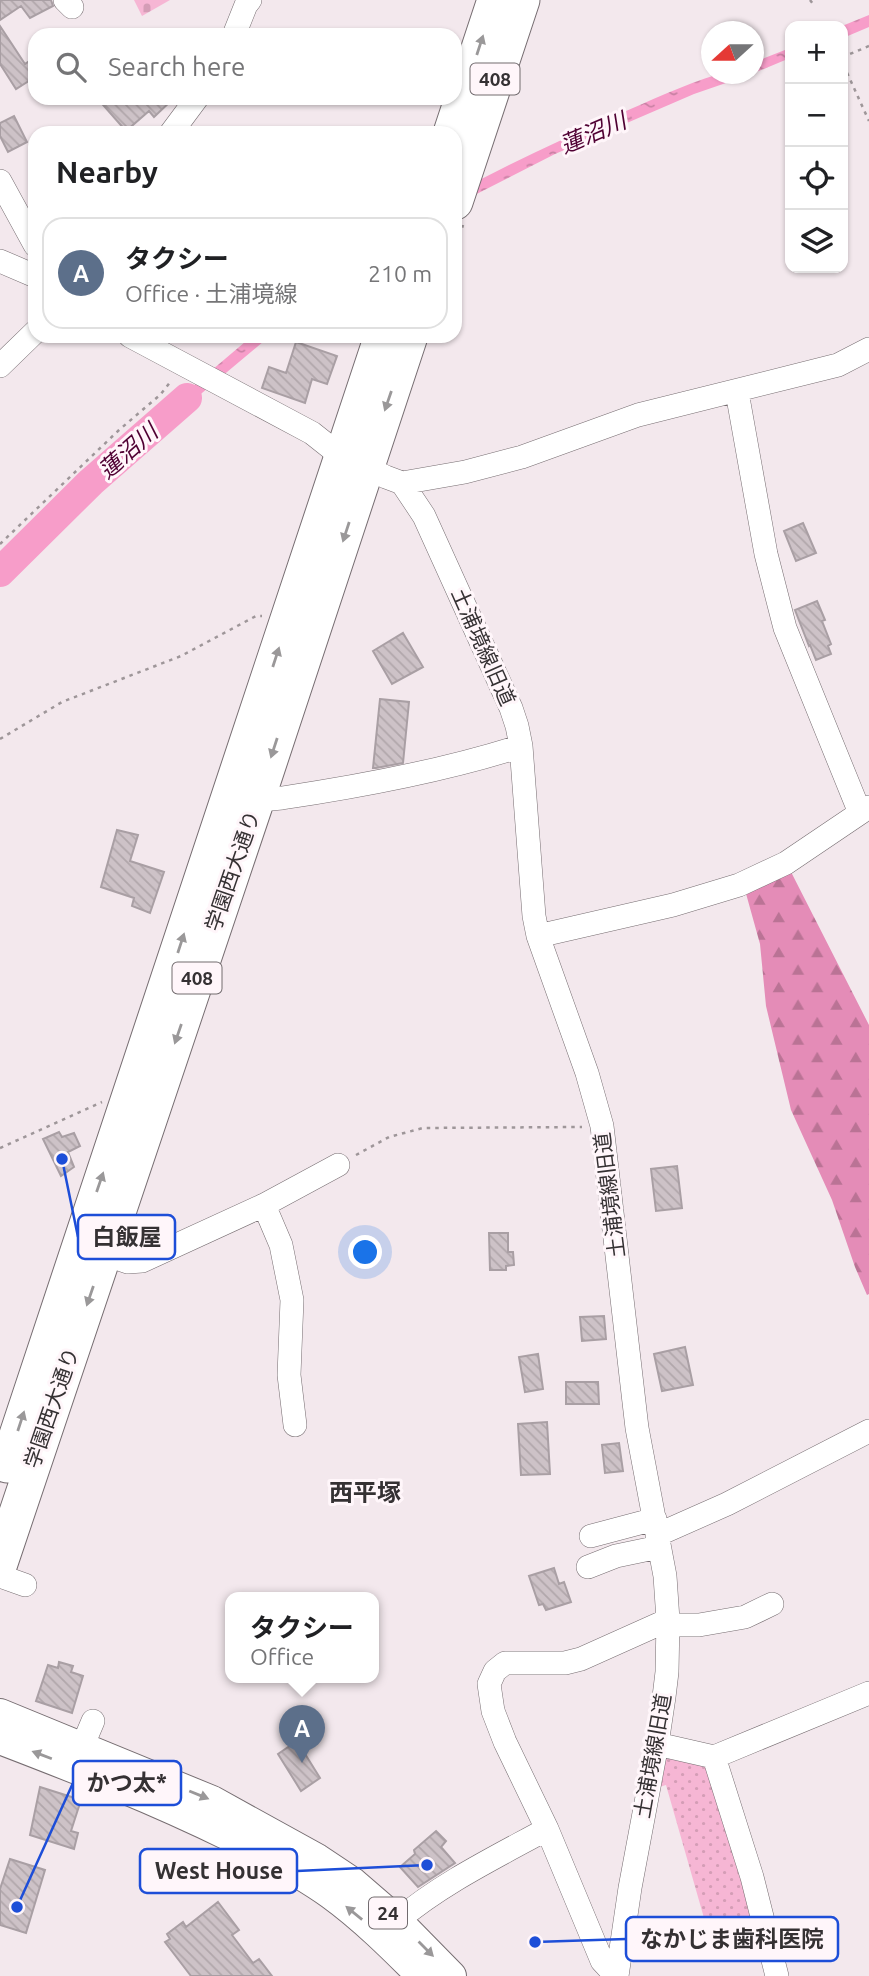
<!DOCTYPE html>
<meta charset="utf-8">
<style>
:root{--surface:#fff;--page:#f2f2f2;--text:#202124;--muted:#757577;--line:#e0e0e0;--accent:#b45309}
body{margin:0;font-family:Ubuntu,"Noto Sans JP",sans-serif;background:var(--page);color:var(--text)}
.controls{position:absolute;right:21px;top:21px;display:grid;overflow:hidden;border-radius:14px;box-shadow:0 2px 5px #0004}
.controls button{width:63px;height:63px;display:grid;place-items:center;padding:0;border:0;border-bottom:2px solid var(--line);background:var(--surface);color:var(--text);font:35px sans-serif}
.compass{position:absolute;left:701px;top:21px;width:63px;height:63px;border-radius:50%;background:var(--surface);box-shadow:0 2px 5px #0004;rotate:249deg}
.you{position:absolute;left:366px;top:1253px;width:24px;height:24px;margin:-18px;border:5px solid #fff;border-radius:50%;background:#1a73e8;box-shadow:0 0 0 10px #1a73e833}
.badge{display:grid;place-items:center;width:46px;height:46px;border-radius:50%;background:var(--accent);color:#fff;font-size:23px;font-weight:700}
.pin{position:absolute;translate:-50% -58px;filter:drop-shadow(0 2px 4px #0008)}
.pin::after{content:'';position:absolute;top:37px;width:24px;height:21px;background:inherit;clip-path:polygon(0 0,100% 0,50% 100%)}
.popup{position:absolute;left:225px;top:1592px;width:154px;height:91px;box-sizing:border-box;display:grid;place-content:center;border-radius:14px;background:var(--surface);filter:drop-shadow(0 2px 5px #0005);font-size:23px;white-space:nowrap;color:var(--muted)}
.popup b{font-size:26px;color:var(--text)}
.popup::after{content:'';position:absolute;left:50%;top:100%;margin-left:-14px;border:14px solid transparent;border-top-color:var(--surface)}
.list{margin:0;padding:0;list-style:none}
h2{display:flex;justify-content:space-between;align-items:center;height:91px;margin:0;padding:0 28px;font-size:30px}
h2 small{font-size:23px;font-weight:400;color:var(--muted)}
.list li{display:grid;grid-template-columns:46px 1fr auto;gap:21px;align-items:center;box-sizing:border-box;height:112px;margin:0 14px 14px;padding:0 14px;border:2px solid var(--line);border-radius:21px}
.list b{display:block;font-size:26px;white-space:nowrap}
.list p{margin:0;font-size:23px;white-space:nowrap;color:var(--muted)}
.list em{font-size:23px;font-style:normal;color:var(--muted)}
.icon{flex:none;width:38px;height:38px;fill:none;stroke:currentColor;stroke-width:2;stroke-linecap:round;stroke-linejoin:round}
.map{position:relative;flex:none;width:869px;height:1976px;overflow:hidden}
.search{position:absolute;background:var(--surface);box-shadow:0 2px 5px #0004;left:28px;top:28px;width:434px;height:77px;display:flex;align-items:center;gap:18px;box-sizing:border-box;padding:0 24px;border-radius:21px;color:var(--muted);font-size:26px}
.panel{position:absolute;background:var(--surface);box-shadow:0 2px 5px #0004;left:28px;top:126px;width:434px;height:217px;border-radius:21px}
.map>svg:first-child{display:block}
.grass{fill:url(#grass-dots)}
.forest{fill:url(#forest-firs)}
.cemetery{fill:url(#cemetery-stones)}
.water{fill:url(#water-ripples)}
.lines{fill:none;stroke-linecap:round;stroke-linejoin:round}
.river{stroke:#f79dc9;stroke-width:30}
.building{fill:url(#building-back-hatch);stroke:#a99fa4;stroke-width:2}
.minor-casing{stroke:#766d71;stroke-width:24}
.major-casing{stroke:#766d71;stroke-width:32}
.highway-casing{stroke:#766d71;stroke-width:37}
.path{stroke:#9e9699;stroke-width:2.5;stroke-dasharray:3.5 5;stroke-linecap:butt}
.minor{stroke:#fff;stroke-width:23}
.major{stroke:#fff;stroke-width:30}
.highway{stroke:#fff;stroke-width:35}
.oneway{fill:#9a9899}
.labels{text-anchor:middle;stroke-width:6;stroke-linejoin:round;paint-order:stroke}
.shield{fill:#fff6fa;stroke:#726c6f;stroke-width:2}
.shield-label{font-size:19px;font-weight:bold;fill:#353133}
.street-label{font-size:21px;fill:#353133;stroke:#fff6fa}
.water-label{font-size:23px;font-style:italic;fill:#500033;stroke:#fff6fa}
.quarter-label{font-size:24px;font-weight:bold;fill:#353133;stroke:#fff6fa}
.leader{fill:none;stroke:#1d4ed8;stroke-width:2.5}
.callout-dot{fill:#1d4ed8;stroke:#fff6fa;stroke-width:2.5}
.callout{fill:#fff6fa;stroke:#1d4ed8;stroke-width:2.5}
.callout-label{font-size:23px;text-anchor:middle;font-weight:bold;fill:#353133}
</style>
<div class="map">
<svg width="869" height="1976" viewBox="0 0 869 1976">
<defs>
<pattern id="grass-dots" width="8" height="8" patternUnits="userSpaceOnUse" patternTransform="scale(1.75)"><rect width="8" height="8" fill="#f6b6d4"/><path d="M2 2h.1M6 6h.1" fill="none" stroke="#d49db6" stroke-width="1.8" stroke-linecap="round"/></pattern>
<pattern id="forest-firs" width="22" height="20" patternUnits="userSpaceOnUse" patternTransform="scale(1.75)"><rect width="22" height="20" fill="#e48cb7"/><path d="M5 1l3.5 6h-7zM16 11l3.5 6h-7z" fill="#ba7395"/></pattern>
<pattern id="cemetery-stones" width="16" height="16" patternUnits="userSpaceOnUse" patternTransform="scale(1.75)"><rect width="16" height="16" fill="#f6b6d4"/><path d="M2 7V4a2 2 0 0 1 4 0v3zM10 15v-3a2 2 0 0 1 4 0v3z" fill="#d49db6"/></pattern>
<pattern id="water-ripples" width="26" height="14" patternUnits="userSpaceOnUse" patternTransform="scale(1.75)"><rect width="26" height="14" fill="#f79dc9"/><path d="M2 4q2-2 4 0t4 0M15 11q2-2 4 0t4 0" fill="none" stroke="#c981a4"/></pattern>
<pattern id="building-back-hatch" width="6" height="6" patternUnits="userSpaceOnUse" patternTransform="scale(1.75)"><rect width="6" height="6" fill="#cdc2c7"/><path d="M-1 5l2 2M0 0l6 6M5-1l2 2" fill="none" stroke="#b1a7ab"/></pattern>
</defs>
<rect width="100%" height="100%" fill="#f3e8ed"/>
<!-- grass -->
<path class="grass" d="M662,1754L709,1765L764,1946L740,1954L737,1947L714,1953L666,1785L656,1788Z"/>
<!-- forest -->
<path class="forest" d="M789,868L869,1025V1294L867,1295L855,1267L832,1200L791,1110L766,1006L760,944L745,890Z"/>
<!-- cemetery -->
<path class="cemetery" d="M134,0H170L142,16Z"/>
<!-- water -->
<path class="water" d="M869,15V27L843,38L842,26Z
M790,48V58L754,73V62Z
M719,74H752L694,94L555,154L455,205V193C507,165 560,140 615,116C649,101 683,85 719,74Z
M252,336H270L159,429L152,421Z"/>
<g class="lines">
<!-- river -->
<path class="river" d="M0,572L91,482L187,398"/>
</g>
<!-- building -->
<path class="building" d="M0,0H51L53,6L30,18L21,6L0,20Z
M0,26L25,64L35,57V77L16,89L0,64Z
M97,98H174L154,117L149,111L126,131Z
M14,116L27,142L8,152L0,136V123Z
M296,342L337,356L327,384L312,379L305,403L262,388L269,367L286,373Z
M803,523L816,553L796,561L784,531Z
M817,601L825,620L822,621L831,644L828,646L831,654L816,660L810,645L809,646L795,610Z
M403,633L423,667L392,684L373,651Z
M380,699L409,702L403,763L376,768H373Z
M117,830L138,835L130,861L164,872L150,913L132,906L134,898L101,887Z
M59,1132L62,1137L74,1133L80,1146L68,1152L74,1167L61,1176L43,1139Z
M677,1166L682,1208L656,1211L651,1169Z
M489,1233H508V1252H513L514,1265L506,1266V1270H490Z
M604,1316L606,1339L582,1341L580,1317Z
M685,1347L693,1385L662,1391L654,1354Z
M538,1354L543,1389L525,1392L519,1357Z
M566,1382H598L599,1404H566Z
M547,1422L550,1474L521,1475L518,1424Z
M619,1443L623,1471L605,1473L602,1445Z
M554,1568L559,1584L564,1582L571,1602L546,1610L543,1604L539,1605L529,1576Z
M59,1662L73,1666L71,1672L83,1676L72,1713L36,1701L48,1665L58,1668Z
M297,1741L320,1778L301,1791L278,1754Z
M40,1787L81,1800L71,1831L78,1833L74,1849L30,1835Z
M436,1831L446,1841L441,1847L455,1863L418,1887L400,1867L415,1854L414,1850Z
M10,1859L45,1870L26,1933L0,1925V1889Z
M218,1902L239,1930L232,1935L253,1963L259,1959L272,1976H191L165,1942L170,1939L167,1934L183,1922L186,1927Z"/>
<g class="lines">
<defs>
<path id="minor" d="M65,0L72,7
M234,35L246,5L250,0
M171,133L197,98
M0,181L35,245
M0,261L35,276
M130,336L312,433L341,456L386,477L402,483L424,516L511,708L517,726L521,746L534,916L538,936L587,1073L602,1126L637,1428L665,1576L668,1620L667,1672L664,1697L657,1744L630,1888L617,1976
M0,366L35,332
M737,392L766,554L785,628L860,813
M402,483L465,472L522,457L638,415L838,365L869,349
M258,796L271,799L282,798C362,786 444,771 521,746
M538,936L673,905L739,885L786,863L869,807
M264,1205L281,1245L292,1300L289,1375L295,1425
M104,1254L128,1262L142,1261L264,1205L338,1165
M657,1535L727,1504L869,1431
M591,1536L655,1519
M588,1567L616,1556L659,1547
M0,1576L25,1585
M668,1625H699L745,1617L772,1604
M657,1744L714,1757L869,1693
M82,1747L93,1721
M714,1757L752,1877L777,1976
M397,1921C442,1883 496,1857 547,1829
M616,1976L602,1961L547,1829L505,1742L493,1711L489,1684L495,1671L505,1663H565L581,1659L668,1620"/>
<path id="major" d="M0,1714L212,1801L317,1859L353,1883L397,1921L451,1976
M0,1739C78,1769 155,1799 230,1836C264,1853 300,1872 331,1894C364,1918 393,1947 422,1976"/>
<path id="highway" d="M451,133L495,0
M455,202L522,0
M7,1465L382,336
M0,1563L258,796L410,336"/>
</defs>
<!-- minor casing -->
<use href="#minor" class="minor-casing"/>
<!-- major casing -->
<use href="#major" class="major-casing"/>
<!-- highway casing -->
<use href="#highway" class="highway-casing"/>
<!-- path -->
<path class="path" d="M810,0L813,4
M869,46L850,54L844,60V66L869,121
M455,252L463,225
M0,544L119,430L160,395L172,380
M0,739L62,702L181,656L256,616H262
M0,1148L102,1102
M356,1155L389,1137L423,1128L582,1127"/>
<!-- minor -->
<use href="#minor" class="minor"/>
<!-- major -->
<use href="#major" class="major"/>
<!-- highway -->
<use href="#highway" class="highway"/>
</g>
<!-- one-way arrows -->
<defs><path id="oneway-solid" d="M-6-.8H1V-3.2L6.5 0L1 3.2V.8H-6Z" transform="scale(1.75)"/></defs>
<g class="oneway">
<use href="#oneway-solid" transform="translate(480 45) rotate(-72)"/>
<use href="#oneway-solid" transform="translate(388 401) rotate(109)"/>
<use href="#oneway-solid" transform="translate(346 532) rotate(108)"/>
<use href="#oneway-solid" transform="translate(276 657) rotate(-72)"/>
<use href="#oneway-solid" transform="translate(274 748) rotate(108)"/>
<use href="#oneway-solid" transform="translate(181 943) rotate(-72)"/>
<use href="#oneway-solid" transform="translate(178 1034) rotate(109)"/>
<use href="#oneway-solid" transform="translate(100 1182) rotate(-71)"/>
<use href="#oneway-solid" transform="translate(90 1296) rotate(109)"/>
<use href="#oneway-solid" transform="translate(21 1421) rotate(-72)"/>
<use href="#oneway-solid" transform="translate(42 1755) rotate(-159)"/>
<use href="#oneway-solid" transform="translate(199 1795) rotate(22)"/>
<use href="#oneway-solid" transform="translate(354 1913) rotate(-141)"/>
<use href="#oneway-solid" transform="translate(426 1949) rotate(45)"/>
</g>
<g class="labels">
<!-- shield labels -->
<g class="shield">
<rect x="470.5" y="63.5" width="49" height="31" rx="5"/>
<rect x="172.5" y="962.5" width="49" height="31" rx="5"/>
<rect x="369" y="1897.5" width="38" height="31" rx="5"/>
</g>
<g class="shield-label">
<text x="495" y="86">408</text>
<text x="197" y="985">408</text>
<text x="388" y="1920">24</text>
</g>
<!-- street labels -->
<g class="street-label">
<text transform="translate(483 647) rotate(66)" y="7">土浦境線旧道</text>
<text transform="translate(233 871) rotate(-71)" y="7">学園西大通り</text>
<text transform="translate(610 1195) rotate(-97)" y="7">土浦境線旧道</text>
<text transform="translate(52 1408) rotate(-71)" y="7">学園西大通り</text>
<text transform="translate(653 1756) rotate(-80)" y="7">土浦境線旧道</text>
</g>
<!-- water labels -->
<g class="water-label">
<text transform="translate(593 133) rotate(-23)" y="8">蓮沼川</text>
<text transform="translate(128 451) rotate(-41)" y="8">蓮沼川</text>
</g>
<!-- quarter labels -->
<g class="quarter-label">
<text x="365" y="1501">西平塚</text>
</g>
</g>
<!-- callouts -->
<path class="leader" d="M62 1159L78 1237M17 1907L73 1783M427 1865L297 1871M535 1942L626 1939"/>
<g class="callout-dot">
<circle cx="62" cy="1159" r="7"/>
<circle cx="17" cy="1907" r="7"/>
<circle cx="427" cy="1865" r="7"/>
<circle cx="535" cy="1942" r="7"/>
</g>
<g class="callout">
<rect x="78" y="1215" width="97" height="44" rx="7"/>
<rect x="73" y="1761" width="108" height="44" rx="7"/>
<rect x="140" y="1849" width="157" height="44" rx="7"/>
<rect x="626" y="1917" width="212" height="44" rx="7"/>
</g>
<g class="callout-label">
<text x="127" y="1245">白飯屋</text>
<text x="127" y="1791">かつ太*</text>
<text x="219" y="1879">West House</text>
<text x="732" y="1947">なかじま歯科医院</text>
</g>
</svg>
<div class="controls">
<button>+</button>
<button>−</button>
<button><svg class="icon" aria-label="locate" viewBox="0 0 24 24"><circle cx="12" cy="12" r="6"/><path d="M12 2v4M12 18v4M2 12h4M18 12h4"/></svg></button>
<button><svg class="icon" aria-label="layers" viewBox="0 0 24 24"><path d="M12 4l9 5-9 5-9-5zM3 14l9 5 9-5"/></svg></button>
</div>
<svg class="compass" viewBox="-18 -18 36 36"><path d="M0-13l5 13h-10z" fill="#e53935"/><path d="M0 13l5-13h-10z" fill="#757577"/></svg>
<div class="you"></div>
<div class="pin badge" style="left:302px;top:1763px;background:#5c6f8a">A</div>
<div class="popup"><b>タクシー</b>Office</div>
<div class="search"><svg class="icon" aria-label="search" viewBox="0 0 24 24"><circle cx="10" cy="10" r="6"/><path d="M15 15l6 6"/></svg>Search here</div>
<section class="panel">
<h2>Nearby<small></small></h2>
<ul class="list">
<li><span class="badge" style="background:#5c6f8a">A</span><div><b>タクシー</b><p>Office · 土浦境線</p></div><em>210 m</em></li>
</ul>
</section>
</div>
